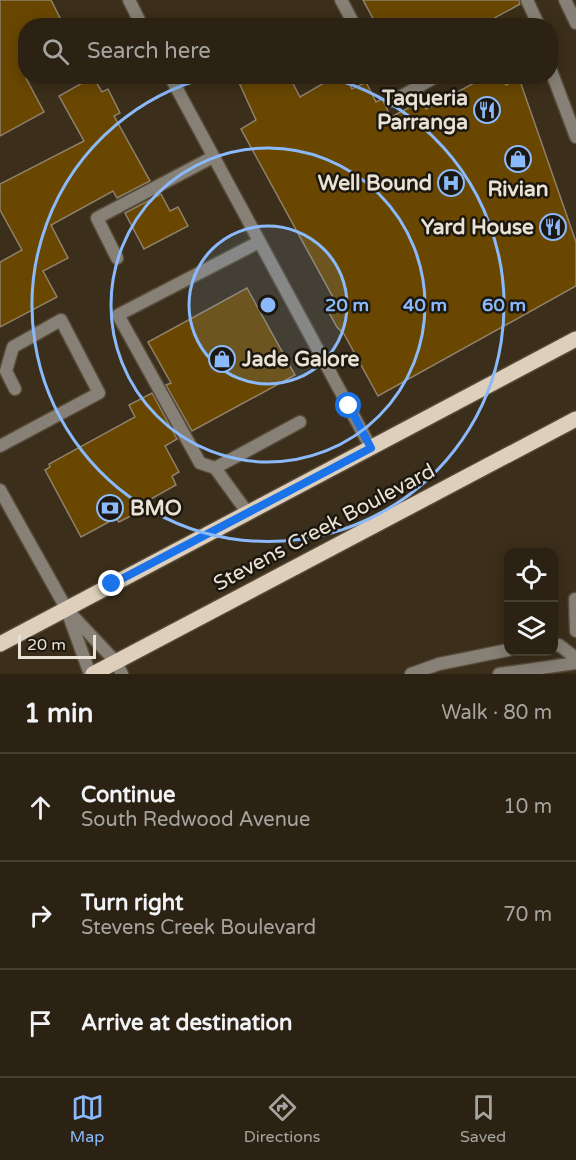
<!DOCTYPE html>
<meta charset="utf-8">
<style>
:root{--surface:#2c2214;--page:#342a1d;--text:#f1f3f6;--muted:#a6a4a0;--line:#483f34;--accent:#8bbafc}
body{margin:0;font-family:"Varela Round",sans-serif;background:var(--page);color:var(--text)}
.controls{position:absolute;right:18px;bottom:18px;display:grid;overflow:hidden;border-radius:12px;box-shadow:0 3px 15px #0003}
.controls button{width:54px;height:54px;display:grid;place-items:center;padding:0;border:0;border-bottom:2px solid var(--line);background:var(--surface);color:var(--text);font:30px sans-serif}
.scale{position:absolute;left:18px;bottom:15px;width:78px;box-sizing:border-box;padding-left:6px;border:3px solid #ebe2d6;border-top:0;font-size:16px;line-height:21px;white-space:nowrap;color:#ebe2d6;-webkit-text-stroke:4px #1d180f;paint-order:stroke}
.stop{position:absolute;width:18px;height:18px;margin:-14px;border:4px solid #1a73e8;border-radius:50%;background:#fff}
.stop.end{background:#1a73e8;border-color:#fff;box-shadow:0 2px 6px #0008}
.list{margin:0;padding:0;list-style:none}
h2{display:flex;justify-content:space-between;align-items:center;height:78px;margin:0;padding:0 24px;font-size:26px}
h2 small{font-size:20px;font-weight:400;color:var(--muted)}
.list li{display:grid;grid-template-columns:39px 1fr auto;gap:18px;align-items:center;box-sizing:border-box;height:108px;padding:0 24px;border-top:2px solid var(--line)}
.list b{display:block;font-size:22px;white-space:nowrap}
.list p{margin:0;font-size:20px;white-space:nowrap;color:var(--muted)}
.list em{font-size:20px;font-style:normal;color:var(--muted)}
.icon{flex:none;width:33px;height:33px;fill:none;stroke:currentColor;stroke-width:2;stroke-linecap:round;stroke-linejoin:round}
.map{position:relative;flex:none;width:576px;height:674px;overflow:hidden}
.search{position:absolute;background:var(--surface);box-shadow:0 3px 15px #0003;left:18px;right:18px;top:18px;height:66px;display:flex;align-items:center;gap:15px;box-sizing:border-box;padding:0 21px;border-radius:24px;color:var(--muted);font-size:22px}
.sheet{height:402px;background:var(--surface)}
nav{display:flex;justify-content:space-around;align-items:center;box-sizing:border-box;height:84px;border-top:2px solid var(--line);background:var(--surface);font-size:16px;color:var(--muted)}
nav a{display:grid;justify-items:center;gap:3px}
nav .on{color:var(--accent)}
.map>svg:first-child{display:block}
.building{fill:#694700;stroke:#90816b;stroke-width:1.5}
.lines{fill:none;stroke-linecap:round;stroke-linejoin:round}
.service-casing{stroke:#574b38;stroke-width:15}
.pedestrian-casing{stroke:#574b38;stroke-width:15}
.minor-casing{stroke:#574b38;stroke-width:15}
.primary-casing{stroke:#574b38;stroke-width:18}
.service{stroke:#868076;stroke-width:12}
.pedestrian{stroke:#868076;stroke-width:12}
.minor{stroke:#868076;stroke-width:12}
.primary{stroke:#ddcfbb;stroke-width:15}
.route{stroke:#1a73e8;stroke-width:8}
.ring{fill:none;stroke:#8bbafc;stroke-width:3}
.labels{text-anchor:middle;stroke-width:5;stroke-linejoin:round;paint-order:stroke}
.poi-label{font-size:21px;font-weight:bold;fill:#ebe2d6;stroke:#1d180f;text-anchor:end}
.street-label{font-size:21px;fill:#ebe2d6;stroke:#1d180f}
.centre{fill:#8bbafc;stroke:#1d180f;stroke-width:3}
.ring-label{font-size:18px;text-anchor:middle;font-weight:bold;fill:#8bbafc;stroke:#1d180f;stroke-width:5;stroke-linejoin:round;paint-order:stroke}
</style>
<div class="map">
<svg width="576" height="674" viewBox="0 0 576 674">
<rect width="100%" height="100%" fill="#3b2e1a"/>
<!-- building -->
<path class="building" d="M0,0H51L64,26H26V78L44,112L0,136Z
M363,0H519L520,4L480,26H377Z
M236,76H289L300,97L336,76H346L352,89L366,82L376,102L382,99L391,117L422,101L426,109L487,76H501L506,85L519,78L576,242V286L378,396L344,334L337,327L328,311L335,301L241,129L256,120Z
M93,77L102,92L108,89L120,113L114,116L150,181L117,198L113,191L51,225L68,258L43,271L57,297L0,327V262L22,250L0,210V184L84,141L59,96Z
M161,194L170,211L178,207L188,226L144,249L125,213Z
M247,288L295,375L192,431L166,385L171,383L148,342Z
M152,393L177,439L165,446L179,472L172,476L176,485L149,500L152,505L119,522L116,518L81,537L45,470L50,467L49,464L135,417L129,405Z"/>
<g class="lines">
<defs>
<path id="service" d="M341,0L355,26
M117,258L97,218L213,157
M0,446L99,393L61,320L13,347L6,371L15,389
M215,468L300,422
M247,512L215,468L200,463L118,315L259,242
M575,599L576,631
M554,645H559L576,658
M116,662L122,674
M411,674L439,664L508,650
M499,674L576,663"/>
<path id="pedestrian" d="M393,101L437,76"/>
<path id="minor" d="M129,0L142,26
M527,0L539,26
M565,0L576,23
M550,68L576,137
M170,76L371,448
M0,490L66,608L90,674
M71,614L116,662"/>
<path id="primary" d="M0,644L576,339
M93,674L576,419"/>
</defs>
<!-- service casing -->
<use href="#service" class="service-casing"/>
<!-- pedestrian casing -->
<use href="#pedestrian" class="pedestrian-casing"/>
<!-- minor casing -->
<use href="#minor" class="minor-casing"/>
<!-- primary casing -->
<use href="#primary" class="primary-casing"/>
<!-- service -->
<use href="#service" class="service"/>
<!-- pedestrian -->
<use href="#pedestrian" class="pedestrian"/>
<!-- minor -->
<use href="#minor" class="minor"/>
<!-- primary -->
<use href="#primary" class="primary"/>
</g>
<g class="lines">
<!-- route -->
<path class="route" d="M112,584L371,448L349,406"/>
</g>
<!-- distance rings -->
<circle cx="268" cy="305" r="79" fill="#8bbafc" fill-opacity=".12"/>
<g class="ring">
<circle cx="268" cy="305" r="79"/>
<circle cx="268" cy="305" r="157"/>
<path d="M327 77A236 236 0 1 1 209 77"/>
</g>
<!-- icons -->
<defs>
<symbol id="restaurant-ring" viewBox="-11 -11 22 22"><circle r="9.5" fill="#1d180f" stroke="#8bbafc" stroke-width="1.5"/><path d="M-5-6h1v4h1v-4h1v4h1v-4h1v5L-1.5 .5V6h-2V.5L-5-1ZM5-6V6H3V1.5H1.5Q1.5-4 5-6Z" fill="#8bbafc"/></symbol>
<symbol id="shop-ring" viewBox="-11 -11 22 22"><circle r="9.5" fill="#1d180f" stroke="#8bbafc" stroke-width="1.5"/><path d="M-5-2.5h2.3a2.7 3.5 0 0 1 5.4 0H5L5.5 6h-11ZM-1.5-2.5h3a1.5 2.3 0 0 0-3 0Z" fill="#8bbafc"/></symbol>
<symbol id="hospital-ring" viewBox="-11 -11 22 22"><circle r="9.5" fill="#1d180f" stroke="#8bbafc" stroke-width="1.5"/><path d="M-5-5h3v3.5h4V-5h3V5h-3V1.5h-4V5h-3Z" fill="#8bbafc"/></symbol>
<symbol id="bank-ring" viewBox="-11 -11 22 22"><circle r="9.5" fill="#1d180f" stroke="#8bbafc" stroke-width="1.5"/><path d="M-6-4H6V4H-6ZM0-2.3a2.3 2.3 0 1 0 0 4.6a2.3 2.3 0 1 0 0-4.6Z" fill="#8bbafc"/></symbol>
</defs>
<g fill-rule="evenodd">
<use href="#restaurant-ring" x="472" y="95" width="30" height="30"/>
<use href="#shop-ring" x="503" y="144" width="30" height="30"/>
<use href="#hospital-ring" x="436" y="168" width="30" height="30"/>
<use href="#restaurant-ring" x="538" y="212" width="30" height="30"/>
<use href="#shop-ring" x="207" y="344" width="30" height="30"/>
<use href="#bank-ring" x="95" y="493" width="30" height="30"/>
</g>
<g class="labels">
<!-- poi labels -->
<g class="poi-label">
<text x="468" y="105">Taqueria<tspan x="468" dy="24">Parranga</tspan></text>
<text x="432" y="190">Well Bound</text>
<text x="518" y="196" text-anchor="middle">Rivian</text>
<text x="534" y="234">Yard House</text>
<text x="242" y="366" text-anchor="start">Jade Galore</text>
<text x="130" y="515" text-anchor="start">BMO</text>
</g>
<!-- street labels -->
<g class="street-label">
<text transform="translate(324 527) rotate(-28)" y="7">Stevens Creek Boulevard</text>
</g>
</g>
<circle cx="268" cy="305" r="9" class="centre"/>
<g class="ring-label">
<text x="347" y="311">20 m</text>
<text x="425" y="311">40 m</text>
<text x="504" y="311">60 m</text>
</g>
</svg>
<div class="controls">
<button><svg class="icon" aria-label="locate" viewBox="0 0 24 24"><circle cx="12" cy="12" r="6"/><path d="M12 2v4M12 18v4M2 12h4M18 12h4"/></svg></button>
<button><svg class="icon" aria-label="layers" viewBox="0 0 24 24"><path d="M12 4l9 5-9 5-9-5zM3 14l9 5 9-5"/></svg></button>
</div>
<div class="scale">20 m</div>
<div class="stop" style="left:349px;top:406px"></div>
<div class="stop end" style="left:112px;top:584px"></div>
<div class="search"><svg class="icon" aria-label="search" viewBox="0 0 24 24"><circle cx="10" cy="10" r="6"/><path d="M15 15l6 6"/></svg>Search here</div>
</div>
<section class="sheet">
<h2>1 min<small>Walk · 80 m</small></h2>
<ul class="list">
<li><svg class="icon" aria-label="ahead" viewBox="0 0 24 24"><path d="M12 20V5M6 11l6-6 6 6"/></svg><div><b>Continue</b><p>South Redwood Avenue</p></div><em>10 m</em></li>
<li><svg class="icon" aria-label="right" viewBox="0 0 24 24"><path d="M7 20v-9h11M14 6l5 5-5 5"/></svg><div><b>Turn right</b><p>Stevens Creek Boulevard</p></div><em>70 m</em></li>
<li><svg class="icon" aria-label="arrive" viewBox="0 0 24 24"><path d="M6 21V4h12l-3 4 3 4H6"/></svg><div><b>Arrive at destination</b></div></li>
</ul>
</section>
<nav>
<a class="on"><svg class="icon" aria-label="map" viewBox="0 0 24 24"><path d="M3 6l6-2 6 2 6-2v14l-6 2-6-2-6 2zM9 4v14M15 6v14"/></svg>Map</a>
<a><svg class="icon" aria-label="directions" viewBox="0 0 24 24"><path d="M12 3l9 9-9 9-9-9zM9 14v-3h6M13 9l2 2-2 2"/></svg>Directions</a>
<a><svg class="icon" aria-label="saved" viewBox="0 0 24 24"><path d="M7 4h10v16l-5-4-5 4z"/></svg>Saved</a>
</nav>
